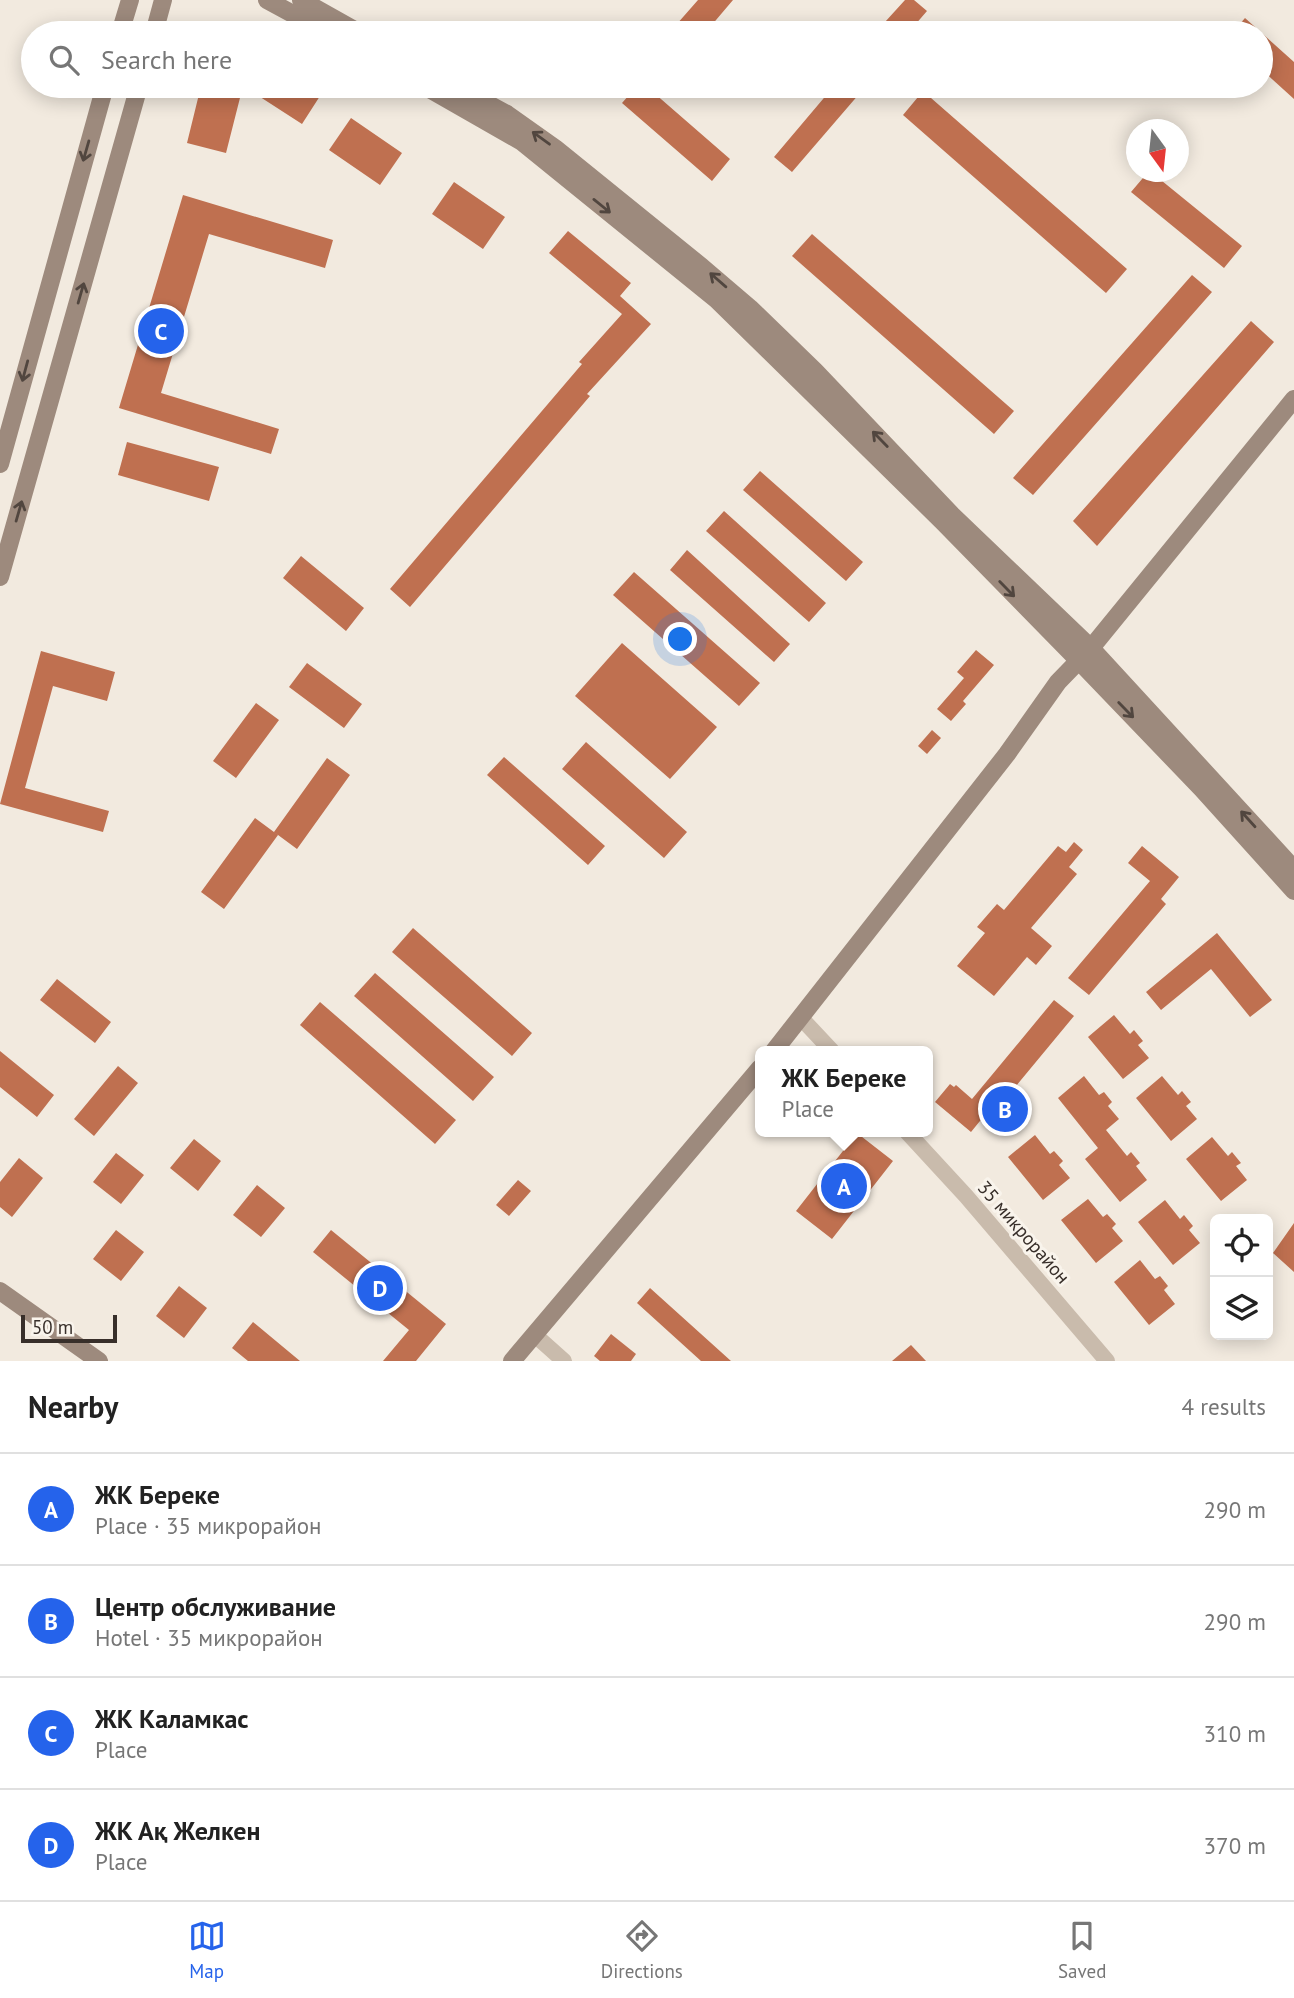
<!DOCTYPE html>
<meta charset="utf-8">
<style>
:root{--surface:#fff;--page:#f6f6f6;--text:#222;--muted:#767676;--line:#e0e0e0;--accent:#2563eb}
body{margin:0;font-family:"PT Sans",sans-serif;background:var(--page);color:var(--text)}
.controls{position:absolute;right:21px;bottom:21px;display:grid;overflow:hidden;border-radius:10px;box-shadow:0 4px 18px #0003}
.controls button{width:63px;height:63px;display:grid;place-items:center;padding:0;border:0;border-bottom:2px solid var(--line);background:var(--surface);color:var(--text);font:35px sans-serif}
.compass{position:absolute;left:1126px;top:119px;width:63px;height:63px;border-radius:50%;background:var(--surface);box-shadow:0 4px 18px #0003;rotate:165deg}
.scale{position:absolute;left:21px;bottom:18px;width:96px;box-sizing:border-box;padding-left:7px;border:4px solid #382f2a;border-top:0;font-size:19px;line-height:24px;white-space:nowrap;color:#382f2a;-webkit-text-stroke:5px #f9f4ec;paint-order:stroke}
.you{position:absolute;left:681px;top:640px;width:24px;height:24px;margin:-18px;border:5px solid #fff;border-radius:50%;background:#1a73e8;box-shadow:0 0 0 10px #1a73e833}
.badge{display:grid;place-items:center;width:46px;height:46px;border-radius:50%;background:var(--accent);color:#fff;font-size:23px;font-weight:700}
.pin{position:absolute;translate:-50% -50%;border:4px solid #fff;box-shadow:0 2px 7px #0006}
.popup{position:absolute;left:755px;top:1046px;width:178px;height:91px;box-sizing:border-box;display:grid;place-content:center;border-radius:10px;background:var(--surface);filter:drop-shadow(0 2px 5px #0005);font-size:23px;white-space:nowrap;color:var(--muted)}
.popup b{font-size:26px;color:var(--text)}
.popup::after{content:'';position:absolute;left:50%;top:100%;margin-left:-14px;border:14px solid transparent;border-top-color:var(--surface)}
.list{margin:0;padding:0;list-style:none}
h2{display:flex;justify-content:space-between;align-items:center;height:91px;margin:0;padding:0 28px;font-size:30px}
h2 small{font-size:23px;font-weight:400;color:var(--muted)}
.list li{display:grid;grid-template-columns:46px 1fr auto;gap:21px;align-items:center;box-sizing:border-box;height:112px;padding:0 28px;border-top:2px solid var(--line)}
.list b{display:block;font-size:26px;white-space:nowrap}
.list p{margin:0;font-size:23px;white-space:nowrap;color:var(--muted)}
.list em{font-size:23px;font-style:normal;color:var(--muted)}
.icon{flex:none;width:38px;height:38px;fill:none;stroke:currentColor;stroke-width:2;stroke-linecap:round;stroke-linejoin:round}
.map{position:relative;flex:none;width:1294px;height:1361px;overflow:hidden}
.search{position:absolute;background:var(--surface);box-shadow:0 4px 18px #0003;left:21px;right:21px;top:21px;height:77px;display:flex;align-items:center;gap:18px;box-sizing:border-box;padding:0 24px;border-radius:38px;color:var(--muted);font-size:26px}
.sheet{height:539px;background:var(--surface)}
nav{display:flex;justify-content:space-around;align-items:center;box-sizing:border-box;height:98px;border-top:2px solid var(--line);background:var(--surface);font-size:19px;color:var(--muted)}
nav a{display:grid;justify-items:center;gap:4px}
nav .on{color:var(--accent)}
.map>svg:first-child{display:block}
.building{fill:#bf7050}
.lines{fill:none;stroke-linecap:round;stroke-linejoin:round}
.street{stroke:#c9bbac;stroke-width:16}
.secondary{stroke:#9d8a7d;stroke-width:18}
.oneway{stroke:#51463f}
.labels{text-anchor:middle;stroke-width:6;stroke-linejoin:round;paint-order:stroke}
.street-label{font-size:19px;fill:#382f2a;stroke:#f9f4ec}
</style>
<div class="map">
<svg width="1294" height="1361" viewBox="0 0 1294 1361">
<rect width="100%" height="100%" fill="#f2eadf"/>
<!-- building -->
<path class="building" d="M698,0H733L705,33H669Z
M905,0H914L927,11L908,33H875Z
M1245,18L1294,62V99L1261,69V33H1232Z
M201,86H303L320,96L302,124L243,86L226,153L187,143Z
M637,86H646L730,159L712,181L622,103Z
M834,86H866L792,172L774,157Z
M923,91L1127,269L1106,293L903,115Z
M351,118L402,153L380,185L329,150Z
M1148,172H1151L1242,246L1224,268L1131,192Z
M454,182L505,217L483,249L432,214Z
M183,195L333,240L325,268L209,234L161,393L279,429L271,454L119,408Z
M568,231L631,283L620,296L651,324L587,394L590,396L410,607L390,589L582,364L579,362L622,314L549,253Z
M812,234L1014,411L994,434L792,256Z
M1192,275L1212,292L1033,495L1013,478Z
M1251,321L1274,342L1097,546L1073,521Z
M127,442L219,467L209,501L118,475Z
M760,471L863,562L846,581L743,490Z
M724,511L826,603L809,622L706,531Z
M687,550L790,644L774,662L670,570Z
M301,556L364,608L346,631L283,578Z
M634,572L760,683L739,706L613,595Z
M622,643L717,727L670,779L575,696Z
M976,650L994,665L963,701L966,704L951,721L937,709L964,678L957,672Z
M41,651L115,672L107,701L53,686L25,788L109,811L103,832L0,804Z
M307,663L362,704L344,728L289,687Z
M256,703L279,720L236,778L213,761Z
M932,730L941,738L927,754L918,746Z
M586,742L687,832L664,858L562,769Z
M504,757L605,846L588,865L487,775Z
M327,758L350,775L297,849L274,832Z
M255,818L278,835L224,909L201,892Z
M1074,842L1083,850L1069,867L1077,874L1031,928L1052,946L1036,965L1027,957L994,996L957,966L985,933L977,927L997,904L1004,910L1058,846L1066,852Z
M1142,846L1179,877L1161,899L1166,904L1089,995L1068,978L1150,881L1128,863Z
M413,928L532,1033L512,1056L392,952Z
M1217,933L1272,1000L1250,1017L1211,969L1161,1010L1146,992Z
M375,973L494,1077L473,1101L354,996Z
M57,979L111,1022L95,1043L40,1000Z
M1054,1000L1074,1016L997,1109L993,1105L971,1132L935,1102L950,1084L954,1087L956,1085L972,1099Z
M320,1002L456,1120L435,1144L300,1025Z
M1114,1015L1130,1034L1134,1030L1143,1041L1138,1045L1149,1058L1123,1079L1088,1037Z
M0,1051L54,1095L37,1117L0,1087Z
M118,1066L138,1083L94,1136L74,1119Z
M1084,1076L1099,1095L1104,1092L1112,1102L1108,1106L1119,1119L1106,1130L1127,1156L1131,1152L1140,1163L1136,1166L1147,1180L1120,1202L1085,1159L1098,1148L1058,1098Z
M1162,1076L1178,1095L1182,1091L1191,1102L1186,1106L1197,1119L1171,1141L1136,1098Z
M857,1133L893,1161L832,1239L796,1211Z
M1035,1135L1050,1154L1054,1151L1063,1161L1059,1165L1070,1178L1043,1200L1008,1157Z
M1212,1137L1228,1156L1232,1152L1241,1163L1236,1166L1247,1180L1221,1201L1186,1159Z
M194,1139L221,1161L198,1191L170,1168Z
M116,1153L144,1175L121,1204L93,1182Z
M19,1158L43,1178L12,1217L0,1207V1182Z
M518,1180L531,1191L509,1216L496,1205Z
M257,1185L285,1208L261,1237L233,1215Z
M1088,1199L1103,1217L1107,1214L1116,1224L1112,1228L1123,1241L1096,1263L1061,1220Z
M1165,1200L1180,1219L1184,1215L1193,1226L1189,1230L1200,1243L1173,1265L1138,1222Z
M1294,1223V1272L1273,1253Z
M116,1230L144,1252L121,1281L93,1259Z
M331,1230L446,1324L416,1361H383L409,1330L313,1252Z
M1140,1260L1155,1279L1160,1276L1168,1286L1164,1290L1175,1304L1149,1325L1114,1282Z
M179,1286L207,1308L184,1338L156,1316Z
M650,1288L731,1361H701L637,1303Z
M253,1322L300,1361H248L232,1348Z
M611,1334L636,1354L631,1361H600L594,1356Z
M911,1345L926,1361H892Z"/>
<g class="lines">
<!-- street -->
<path class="street" d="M802,1019L832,1051
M907,1132L966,1196L1107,1361
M536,1336L564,1361"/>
<!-- secondary -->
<path class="secondary" d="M267,0L328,33
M301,0L360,33
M120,33L130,0
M154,33L163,0
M424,86L522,142L717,300L943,522L1079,661L1201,788L1294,891
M455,86L507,114L555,148L702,267L750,308L815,371L952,515L1091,648L1294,869
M0,464L105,86
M0,577L139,86
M774,1051L1007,754L1058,682L1091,648L1294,399
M0,1291L99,1361
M512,1361L760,1068"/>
</g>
<!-- one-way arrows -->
<defs><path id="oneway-shaft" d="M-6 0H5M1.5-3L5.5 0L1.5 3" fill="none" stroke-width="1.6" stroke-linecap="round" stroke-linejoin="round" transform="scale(1.75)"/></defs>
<g class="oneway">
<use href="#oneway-shaft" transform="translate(541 138) rotate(-144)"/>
<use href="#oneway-shaft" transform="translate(86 151) rotate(106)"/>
<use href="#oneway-shaft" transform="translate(602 206) rotate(39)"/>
<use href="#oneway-shaft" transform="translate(718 280) rotate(-139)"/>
<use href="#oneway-shaft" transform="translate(81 293) rotate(-74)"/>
<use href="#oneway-shaft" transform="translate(25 371) rotate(105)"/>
<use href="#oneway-shaft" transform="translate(880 439) rotate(-134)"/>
<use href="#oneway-shaft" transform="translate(19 511) rotate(-74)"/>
<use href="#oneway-shaft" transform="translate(1007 589) rotate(46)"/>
<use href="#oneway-shaft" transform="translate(1126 710) rotate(46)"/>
<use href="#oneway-shaft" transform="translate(1248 819) rotate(-132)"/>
</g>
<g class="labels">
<!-- street labels -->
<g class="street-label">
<text transform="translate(1024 1232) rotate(49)" y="7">35 микрорайон</text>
</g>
</g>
</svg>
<div class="controls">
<button><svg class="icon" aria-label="locate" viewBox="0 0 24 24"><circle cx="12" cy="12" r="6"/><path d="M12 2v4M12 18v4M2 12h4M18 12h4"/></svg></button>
<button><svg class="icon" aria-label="layers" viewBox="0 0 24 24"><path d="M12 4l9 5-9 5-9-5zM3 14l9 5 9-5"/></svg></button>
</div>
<svg class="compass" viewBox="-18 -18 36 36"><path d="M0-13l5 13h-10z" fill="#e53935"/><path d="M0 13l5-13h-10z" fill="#767676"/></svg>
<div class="scale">50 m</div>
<div class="you"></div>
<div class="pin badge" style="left:844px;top:1186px">A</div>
<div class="popup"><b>ЖК Береке</b>Place</div>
<div class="pin badge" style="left:1005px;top:1109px">B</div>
<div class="pin badge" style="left:161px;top:331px">C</div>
<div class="pin badge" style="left:380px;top:1288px">D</div>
<div class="search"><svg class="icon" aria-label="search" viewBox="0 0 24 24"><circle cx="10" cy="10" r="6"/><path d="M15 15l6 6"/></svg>Search here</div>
</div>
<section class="sheet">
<h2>Nearby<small>4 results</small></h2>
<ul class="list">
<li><span class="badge">A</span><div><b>ЖК Береке</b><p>Place · 35 микрорайон</p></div><em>290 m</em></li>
<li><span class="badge">B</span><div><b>Центр обслуживание</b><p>Hotel · 35 микрорайон</p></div><em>290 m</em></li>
<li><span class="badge">C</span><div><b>ЖК Каламкас</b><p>Place</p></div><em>310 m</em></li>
<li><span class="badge">D</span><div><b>ЖК Ақ Желкен</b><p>Place</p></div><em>370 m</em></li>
</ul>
</section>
<nav>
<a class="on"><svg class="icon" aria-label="map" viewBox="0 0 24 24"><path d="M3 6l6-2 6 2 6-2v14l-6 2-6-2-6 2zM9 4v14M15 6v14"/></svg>Map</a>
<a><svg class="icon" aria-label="directions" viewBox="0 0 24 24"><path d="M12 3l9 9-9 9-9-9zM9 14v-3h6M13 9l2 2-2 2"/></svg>Directions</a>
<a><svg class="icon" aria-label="saved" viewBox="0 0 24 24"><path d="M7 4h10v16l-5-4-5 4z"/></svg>Saved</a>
</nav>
